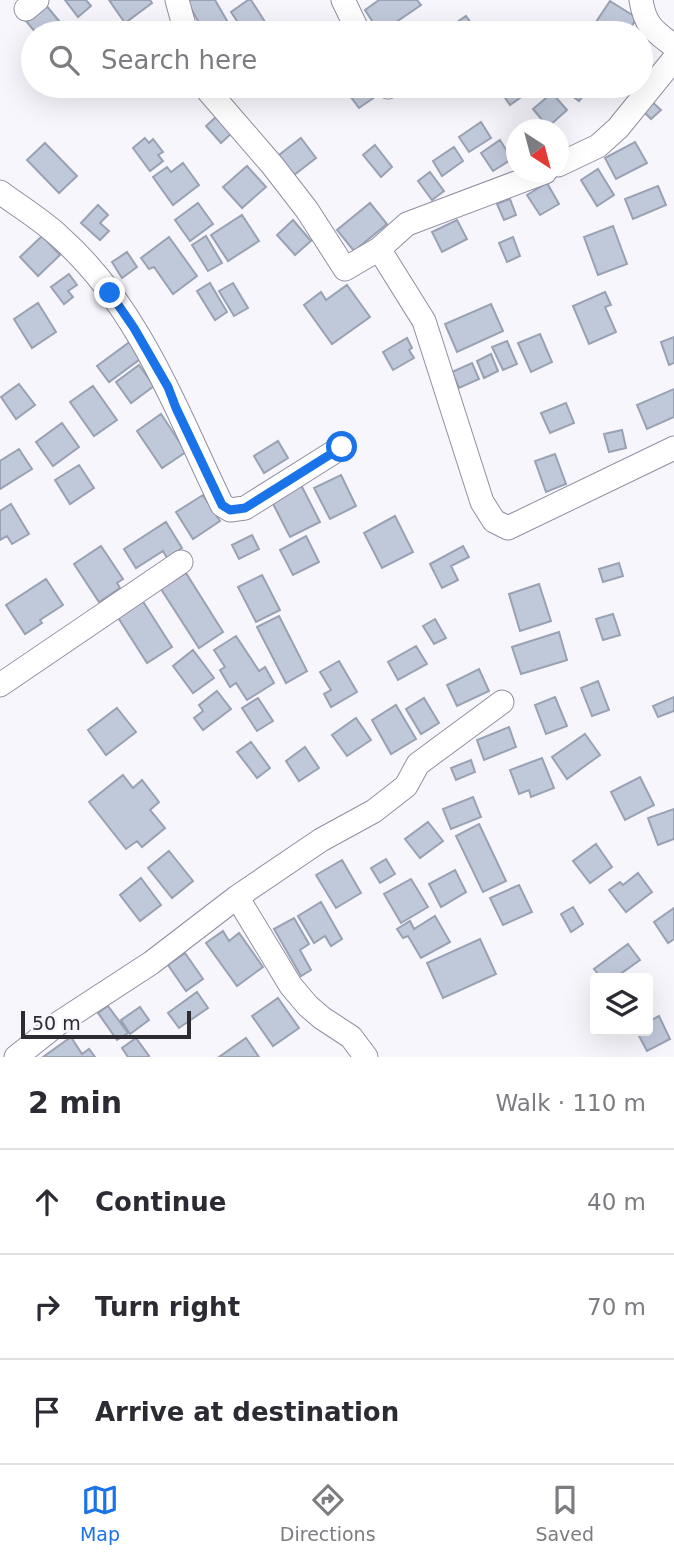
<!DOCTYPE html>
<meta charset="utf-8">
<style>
:root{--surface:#fff;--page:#f2f2f3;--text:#2b2b33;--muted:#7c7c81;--line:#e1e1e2;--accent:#1a73e8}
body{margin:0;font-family:"DejaVu Sans",sans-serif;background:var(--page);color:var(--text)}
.controls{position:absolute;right:21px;bottom:21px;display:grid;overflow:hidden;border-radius:7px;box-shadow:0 7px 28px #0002}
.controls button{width:63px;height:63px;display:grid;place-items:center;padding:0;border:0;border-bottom:2px solid var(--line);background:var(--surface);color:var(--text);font:35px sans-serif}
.compass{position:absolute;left:506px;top:119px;width:63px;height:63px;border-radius:50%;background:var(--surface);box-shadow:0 7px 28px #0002;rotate:144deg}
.scale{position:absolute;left:21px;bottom:18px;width:170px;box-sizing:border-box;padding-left:7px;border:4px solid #2d2b32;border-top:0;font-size:19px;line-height:24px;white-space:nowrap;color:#2d2b32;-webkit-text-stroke:5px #f7f6fd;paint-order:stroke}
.stop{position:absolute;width:21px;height:21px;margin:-16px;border:5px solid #1a73e8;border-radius:50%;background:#fff}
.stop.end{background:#1a73e8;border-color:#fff;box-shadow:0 2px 7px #0008}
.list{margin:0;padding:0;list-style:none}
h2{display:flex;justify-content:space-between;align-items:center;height:91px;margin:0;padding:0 28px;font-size:30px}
h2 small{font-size:23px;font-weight:400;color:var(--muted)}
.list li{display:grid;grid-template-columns:46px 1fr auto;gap:21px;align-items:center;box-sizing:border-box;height:105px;padding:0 28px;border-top:2px solid var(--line)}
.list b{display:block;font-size:26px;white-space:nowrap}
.list em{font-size:23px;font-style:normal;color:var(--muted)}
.icon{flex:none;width:38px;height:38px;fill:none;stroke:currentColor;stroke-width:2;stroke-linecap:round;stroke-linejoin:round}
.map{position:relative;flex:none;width:674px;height:1057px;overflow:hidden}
.search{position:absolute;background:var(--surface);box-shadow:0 7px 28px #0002;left:21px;right:21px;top:21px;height:77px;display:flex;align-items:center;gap:18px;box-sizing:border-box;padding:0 24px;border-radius:38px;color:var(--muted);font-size:26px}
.sheet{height:406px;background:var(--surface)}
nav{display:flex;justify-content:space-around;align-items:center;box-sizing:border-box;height:98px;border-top:2px solid var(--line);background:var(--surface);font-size:19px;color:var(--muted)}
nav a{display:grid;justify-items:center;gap:4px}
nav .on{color:var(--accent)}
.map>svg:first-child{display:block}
.building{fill:#c0c9da;stroke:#99a2b3;stroke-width:2}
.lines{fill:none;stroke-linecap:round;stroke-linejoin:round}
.street-casing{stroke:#928fa0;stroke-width:25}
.street{stroke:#fff;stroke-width:23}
.route{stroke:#1a73e8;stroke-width:9}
</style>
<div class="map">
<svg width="674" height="1057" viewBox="0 0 674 1057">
<rect width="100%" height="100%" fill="#f7f6fd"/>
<!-- building -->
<path class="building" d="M65,0H86L91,6L78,17Z
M109,0H150L152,3L125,23Z
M186,0H215L230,26L218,33H205Z
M248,0H251L267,25L255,33H245L231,12Z
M379,0H417L421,5L380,33L365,10Z
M610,1L637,18L627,33H593L590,31Z
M45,4L69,33H36L26,21Z
M466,16L478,33H444L443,32Z
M364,86H377L382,92L359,108L350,96Z
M497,86H528L531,90L510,105Z
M559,86H591L579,101Z
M552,93L567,110L548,127L533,109Z
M649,99L661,110L651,119L640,108Z
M217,116L232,133L221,143L206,126Z
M481,122L491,138L469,152L459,137Z
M145,138L149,143L153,139L163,152L158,155L163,161L150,171L133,148Z
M301,138L316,158L294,175L279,155Z
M500,140L512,159L493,171L481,153Z
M635,142L647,163L616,179L605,158Z
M45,143L77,176L59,193L27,160Z
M375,145L392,167L381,177L363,155Z
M454,147L463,161L442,176L433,161Z
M183,163L199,185L173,205L153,177L167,167L171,172Z
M247,166L266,187L242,208L223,187Z
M598,169L614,195L597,206L581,180Z
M430,172L444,191L432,200L418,181Z
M547,183L559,204L540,215L527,195Z
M658,186L666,205L633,219L625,199Z
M510,199L516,215L504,220L497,204Z
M198,203L213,224L190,241L175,220Z
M370,203L387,224L354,251L337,230Z
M98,205L108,215L100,223L109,231L100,240L81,223Z
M242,215L259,241L228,261L211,235Z
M293,220L311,241L295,255L277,235Z
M457,220L467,239L442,252L432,232Z
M613,226L627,264L598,275L584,237Z
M42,236L60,255L38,276L20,257Z
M206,236L222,263L208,271L192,245Z
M169,237L197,276L173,294L154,267L149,269L141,258Z
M513,237L520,256L507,262L499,243Z
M127,252L137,267L122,278L112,262Z
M69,274L77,285L68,291L73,297L64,304L51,287Z
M210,283L227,312L215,320L197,291Z
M233,283L248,308L234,316L219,291Z
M347,285L370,317L332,344L304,305L321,292L326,300Z
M605,292L611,305L605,307L616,332L589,344L573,306Z
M38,303L56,332L32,348L14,319Z
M491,304L503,331L457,352L445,324Z
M540,334L552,362L531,372L518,343Z
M674,337V363L669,365L661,342Z
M407,338L412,348L409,350L414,358L393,370L383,352Z
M131,341L143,357L109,382L97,366Z
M507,341L517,364L503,370L492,347Z
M491,354L498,371L484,378L477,361Z
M472,363L479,379L459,388L452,372Z
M139,365L154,386L131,403L116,382Z
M19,384L35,405L16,419L1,397Z
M93,386L117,420L94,436L70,402Z
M674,389V417L647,429L637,405Z
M566,403L574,423L550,433L541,413Z
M161,414L186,452L162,468L137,431Z
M62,423L79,447L53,466L36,442Z
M622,430L626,448L609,452L604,434Z
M278,441L288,458L264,473L254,456Z
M19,449L32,469L0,489V461Z
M555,454L566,484L546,492L535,461Z
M79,465L94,488L70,504L55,480Z
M341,475L356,506L330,519L314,488Z
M298,479L320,522L290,537L268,494Z
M203,495L220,521L193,539L176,512Z
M11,504L29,534L12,544L7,536L0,540V511Z
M395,516L413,552L382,568L364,533Z
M166,522L182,548L167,558L163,551L136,568L124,549Z
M252,535L259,549L239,559L232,545Z
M306,536L319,562L293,575L280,550Z
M101,546L123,579L117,583L120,588L99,602L74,564Z
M463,546L469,557L451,566L458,580L442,588L430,564Z
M619,563L623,576L603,582L599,569Z
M186,573L223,632L199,648L161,589Z
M262,575L280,610L256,622L238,587Z
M46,579L63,605L40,620L42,623L25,634L6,605Z
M539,584L551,621L520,631L509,594Z
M142,600L172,647L147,663L117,616Z
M613,614L620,635L603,640L596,619Z
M279,616L307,671L286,683L257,627Z
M435,619L446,638L434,644L423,626Z
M559,632L567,660L521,674L512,647Z
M236,636L259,671L265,667L274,683L247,700L236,683L230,687L220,670L225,667L214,650Z
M416,646L427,664L398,680L388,662Z
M193,650L214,678L193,693L173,666Z
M339,661L357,692L331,707L324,694L331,690L320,672Z
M479,669L489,691L457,706L447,685Z
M598,681L609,710L592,716L581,688Z
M217,691L231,709L203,730L194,718L203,711L199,705Z
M555,697L567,726L546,734L535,705Z
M674,697V711L658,717L653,706Z
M258,698L273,721L257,731L242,708Z
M424,698L439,723L421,734L406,709Z
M396,705L416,739L391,754L372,720Z
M117,708L136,732L106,755L88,730Z
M356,718L371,740L347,756L332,735Z
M509,727L516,747L484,760L477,740Z
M585,734L600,755L567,779L552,757Z
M251,742L270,768L257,778L237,752Z
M305,747L319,768L299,781L286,761Z
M542,758L554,788L531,797L529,790L519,794L510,770Z
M471,760L475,772L456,780L451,768Z
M123,775L133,788L142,780L159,802L150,810L165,828L142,847L137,841L126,849L89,802Z
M640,777L654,805L625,820L611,792Z
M473,797L481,817L451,829L443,809Z
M674,809V839L658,845L648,818Z
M428,822L443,841L420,858L405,839Z
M479,824L506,881L483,892L456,836Z
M596,844L612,867L590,883L573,861Z
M169,851L193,881L172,898L148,868Z
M386,859L395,874L380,883L371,868Z
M342,860L361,893L336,908L316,875Z
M455,870L466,892L441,907L429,884Z
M638,873L652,892L626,912L609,890L620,882L623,885Z
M141,878L161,905L140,921L120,895Z
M411,879L428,907L401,923L384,894Z
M519,885L532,912L503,925L490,898Z
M321,902L342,939L331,946L325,936L314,943L298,916Z
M573,907L583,924L571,932L561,914Z
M674,908V939L668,943L654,922Z
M435,916L450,942L421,958L408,936L403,938L397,929L410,921L414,929Z
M294,918L309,944L300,950L311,970L301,976L274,929Z
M223,931L229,941L239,933L263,967L237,986L206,943Z
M480,939L496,974L443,998L427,963Z
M628,944L640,960L619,975L622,978H601L594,969Z
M185,953L203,979L186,991L168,965Z
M197,992L208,1008L179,1028L168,1013Z
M278,998L299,1028L273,1046L252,1016Z
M108,1006L128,1033L117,1040L98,1013Z
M140,1007L149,1020L130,1034L121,1020Z
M659,1016L670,1039L647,1051L639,1036L648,1031V1022Z
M71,1037L82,1054L89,1049L95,1057H43Z
M136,1038L149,1056L147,1057H128L122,1048Z
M246,1038L259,1057H219Z"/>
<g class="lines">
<defs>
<path id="street" d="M177,0L186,33
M343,0L359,33
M641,0C645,26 654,31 674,46
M26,9L37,0
M204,86L273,166L307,210L345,269L379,249L407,224L545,172
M387,86L388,87
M558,165L598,146L618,128L674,59
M0,192C20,207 42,220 60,237C139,307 177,412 222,505L230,510L245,508L342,447
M379,249L424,321L482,502L494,521L508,528L674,448
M0,685L181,562
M237,897L291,986L308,1006L322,1018L351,1037L366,1057
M16,1057L59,1023L151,963L237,897L321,840L374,811L406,786L418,764L502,702"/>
</defs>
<!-- street casing -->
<use href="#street" class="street-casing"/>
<!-- street -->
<use href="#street" class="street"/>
</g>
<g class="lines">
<!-- route -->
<path class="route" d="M110,293L134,328L168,387L176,408L222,505L230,510L245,508L342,447"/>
</g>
</svg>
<div class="controls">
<button><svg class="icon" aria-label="layers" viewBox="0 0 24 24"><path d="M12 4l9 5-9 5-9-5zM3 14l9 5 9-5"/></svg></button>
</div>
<svg class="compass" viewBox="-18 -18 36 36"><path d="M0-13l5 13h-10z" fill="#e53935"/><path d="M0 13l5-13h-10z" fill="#7c7c81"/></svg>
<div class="scale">50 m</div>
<div class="stop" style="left:342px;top:447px"></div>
<div class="stop end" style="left:110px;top:293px"></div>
<div class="search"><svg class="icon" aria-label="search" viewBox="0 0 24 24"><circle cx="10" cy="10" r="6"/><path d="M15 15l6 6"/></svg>Search here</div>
</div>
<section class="sheet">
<h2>2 min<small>Walk · 110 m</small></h2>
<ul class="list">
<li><svg class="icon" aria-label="ahead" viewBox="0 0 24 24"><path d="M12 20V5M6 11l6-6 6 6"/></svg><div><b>Continue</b></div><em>40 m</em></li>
<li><svg class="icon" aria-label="right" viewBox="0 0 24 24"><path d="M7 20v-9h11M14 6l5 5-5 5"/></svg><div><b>Turn right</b></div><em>70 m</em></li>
<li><svg class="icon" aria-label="arrive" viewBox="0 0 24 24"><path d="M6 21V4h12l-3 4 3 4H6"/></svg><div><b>Arrive at destination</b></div></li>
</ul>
</section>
<nav>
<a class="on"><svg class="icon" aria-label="map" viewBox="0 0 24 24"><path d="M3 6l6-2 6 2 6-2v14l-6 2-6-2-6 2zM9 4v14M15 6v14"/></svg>Map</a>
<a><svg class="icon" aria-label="directions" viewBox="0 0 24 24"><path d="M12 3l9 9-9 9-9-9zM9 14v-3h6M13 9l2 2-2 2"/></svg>Directions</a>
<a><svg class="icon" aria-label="saved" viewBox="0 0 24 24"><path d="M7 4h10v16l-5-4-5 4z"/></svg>Saved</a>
</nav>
